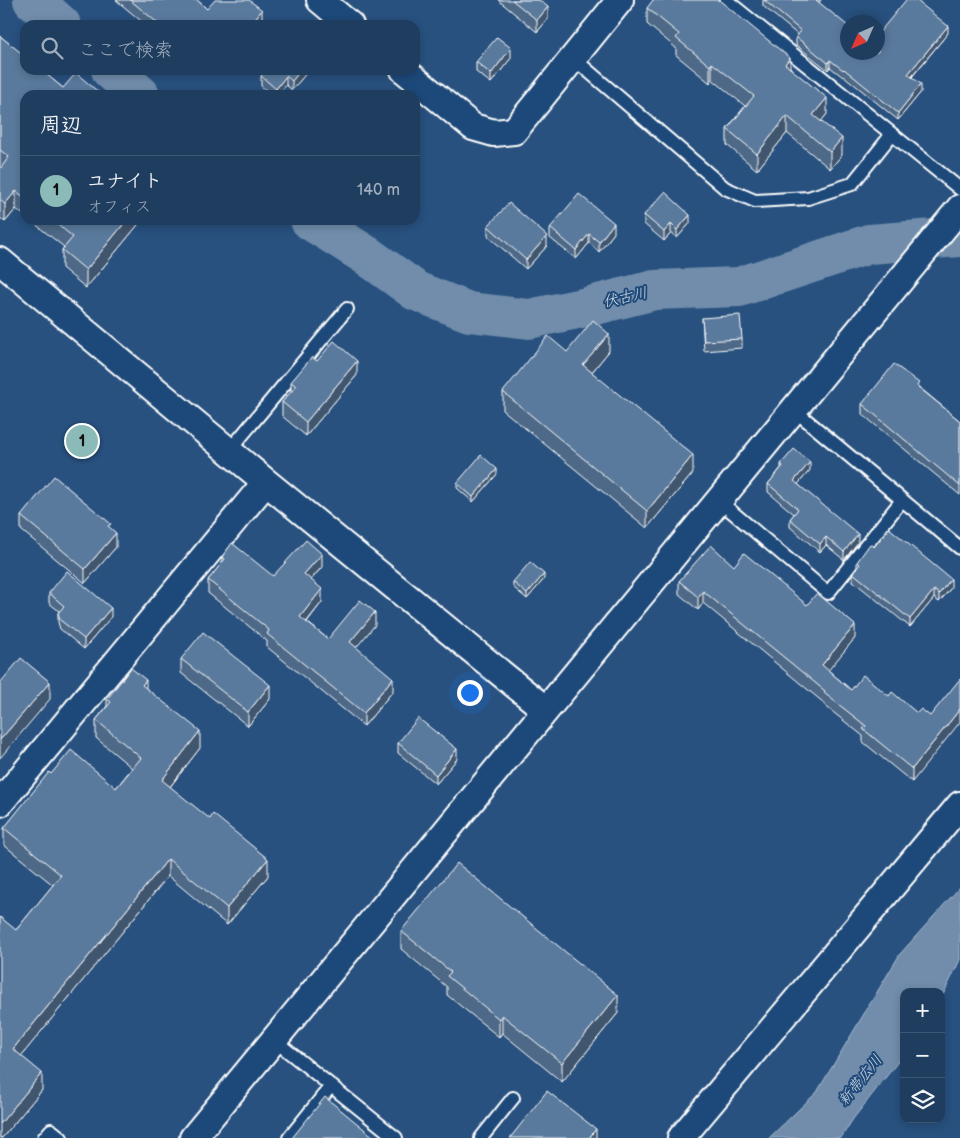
<!DOCTYPE html>
<html lang="ja">
<meta charset="utf-8">
<style>
:root{--surface:#1e3d5f;--page:#2b4868;--text:#f1f3f6;--muted:#a1aebd;--line:#3c5674;--accent:#8bbbb9}
body{margin:0;font-family:"Balsamiq Sans","Klee One",sans-serif;background:var(--page);color:var(--text)}
.controls{position:absolute;right:15px;bottom:15px;display:grid;overflow:hidden;border-radius:10px;box-shadow:0 2px 8px #0003}
.controls button{width:45px;height:45px;display:grid;place-items:center;padding:0;border:0;border-bottom:1px solid var(--line);background:var(--surface);color:var(--text);font:25px sans-serif}
.compass{position:absolute;left:840px;top:15px;width:45px;height:45px;border-radius:50%;background:var(--surface);box-shadow:0 2px 8px #0003;rotate:225deg}
.you{position:absolute;left:469px;top:692px;width:18px;height:18px;margin:-12px;border:4px solid #fff;border-radius:50%;background:#1a73e8;box-shadow:0 0 0 8px #1a73e833}
.badge{display:grid;place-items:center;width:32px;height:32px;border-radius:50%;background:var(--accent);color:#111;font-size:16px;font-weight:700}
.pin{position:absolute;translate:-50% -50%;border:2px solid #fff;box-shadow:0 1px 5px #0006}
.list{margin:0;padding:0;list-style:none}
h2{display:flex;justify-content:space-between;align-items:center;height:65px;margin:0;padding:0 20px;font-size:21px}
h2 small{font-size:16px;font-weight:400;color:var(--muted)}
.list li{display:grid;grid-template-columns:32px 1fr auto;gap:15px;align-items:center;box-sizing:border-box;height:70px;padding:0 20px;border-top:1px solid var(--line)}
.list b{display:block;font-size:19px;white-space:nowrap}
.list p{margin:0;font-size:16px;white-space:nowrap;color:var(--muted)}
.list em{font-size:16px;font-style:normal;color:var(--muted)}
.icon{flex:none;width:28px;height:28px;fill:none;stroke:currentColor;stroke-width:2;stroke-linecap:round;stroke-linejoin:round}
.map{position:relative;flex:none;width:960px;height:1138px;overflow:hidden}
.search{position:absolute;background:var(--surface);box-shadow:0 2px 8px #0003;left:20px;top:20px;width:400px;height:55px;display:flex;align-items:center;gap:12px;box-sizing:border-box;padding:0 18px;border-radius:15px;color:var(--muted);font-size:19px}
.panel{position:absolute;background:var(--surface);box-shadow:0 2px 8px #0003;left:20px;top:90px;width:400px;height:135px;border-radius:15px}
.map>svg:first-child{display:block}
.water{fill:#718dab;stroke:#aabbcd}
.lines{fill:none;stroke-linecap:round;stroke-linejoin:round}
.river{stroke:#718dab;stroke-width:40}
.lane-casing{stroke:#fff;stroke-width:16}
.street-casing{stroke:#fff;stroke-width:30}
.lane{stroke:#1f4a7a;stroke-width:12}
.street{stroke:#1f4a7a;stroke-width:26}
.wall{fill:#4d6987;stroke:#fff}
.shaded-wall{fill:#3f556e;stroke:#fff}
.building{fill:#5a7a9d;stroke:#fff}
.labels{text-anchor:middle;stroke-width:4;stroke-linejoin:round;paint-order:stroke}
.water-label{font-size:15px;font-style:italic;fill:#d4dde6;stroke:#1f4a7a}
</style>
<div class="map">
<svg width="960" height="1138" viewBox="0 0 960 1138">
<rect width="100%" height="100%" fill="#28517f"/>
<filter id="ink" filterUnits="userSpaceOnUse"><feTurbulence type="fractalNoise" baseFrequency=".02" numOctaves="2"/><feDisplacementMap in="SourceGraphic" scale="10" xChannelSelector="R" yChannelSelector="G"/><feConvolveMatrix kernelMatrix="1 2 1 2 8 2 1 2 1" color-interpolation-filters="sRGB"/></filter>
<g filter="url(#ink)">
<!-- water -->
<path class="water" d="M960,887V960L941,999V992H904V1054L853,1119L841,1138H769L817,1092L900,954Z"/>
<g class="lines">
<!-- river -->
<path class="river" d="M33,0L61,25
M111,70L140,95
M310,220L369,257L416,291L469,312L529,319L587,307L654,290L739,287L869,244L960,237"/>
<defs>
<path id="lane" d="M726,0L960,189
M573,58L725,188L755,201L808,198L852,184L892,134
M793,409L960,548
M229,451L347,309
M718,500L828,593L902,500
M274,1040L396,1138
M44,1138L51,1130L61,1138
M289,1138L331,1086
M481,1138L513,1098"/>
<path id="street" d="M320,0L350,25
M404,70L473,127L494,133L514,131L620,0
M0,261L266,482L546,710
M0,803L266,482
M193,1138L960,208
M681,1138L960,805"/>
</defs>
<!-- lane casing -->
<use href="#lane" class="lane-casing"/>
<!-- street casing -->
<use href="#street" class="street-casing"/>
<!-- lane -->
<use href="#lane" class="lane"/>
<!-- street -->
<use href="#street" class="street"/>
</g>
<!-- wall -->
<path class="wall" d="M116,0H197L207,9L262,22L260,25H146Z
M498,0H539L548,19L537,32Z
M763,0H821L819,3L848,52L948,33L912,77L921,92L898,120L844,76L843,77L830,67L828,70L796,45V37L798,35L763,6Z
M647,8L790,67L827,114L821,121L842,155L830,169L787,133L757,170L727,145V129L745,106L712,79L710,83L676,55V48L647,24Z
M0,36L63,88L102,95H25V216L16,209L5,222L0,218Z
M511,58L491,83L476,72V62Z
M309,70L292,90L286,85L278,95H272L261,86V76Z
M644,215L690,223L677,238L671,233L664,241L644,224Z
M30,220H142L86,288L62,268V250L64,247Z
M488,226L547,246L526,269L488,236Z
M550,228L614,233L599,252L589,243L576,259L550,238Z
M702,318L742,339V348L704,351Z
M609,351L592,372L693,473L647,528L503,410V392L567,352Z
M317,361L357,375L306,436L282,416V402L291,392V382Z
M919,387L960,421V495L862,414V404Z
M781,464L810,470L798,484L858,542L844,560L826,545L820,552L790,527V519L794,514L768,492V484L781,468Z
M497,474L473,502L457,488V483Z
M21,516L111,529L116,547L85,583L21,530Z
M874,547L951,588L939,602L934,598L910,627L853,581V573L857,569V562Z
M222,557L273,576L322,567L311,580L322,602L307,622L328,639L375,625L356,647L393,691L364,726L267,647V641L208,593V580L222,563Z
M734,566L807,605L855,638L828,670L851,690L889,696L917,713L912,782L863,742V736L824,705V703L703,603L698,610L679,594V581Z
M544,579L527,599L513,587V582Z
M49,593L111,617L84,649L60,629L58,622V613L59,611L49,603Z
M181,659L270,699L248,726L181,673Z
M146,689L200,748L170,787L268,876L227,925L168,876L21,1056L42,1090L2,1138H0L16,930L53,885L4,845V828L51,774L116,788L132,768L96,738V720L107,706V699Z
M398,743L457,759L436,784L398,753Z
M401,931L618,1013L562,1082L502,1033L499,1037L447,995V987L401,949Z"/>
<!-- shaded-wall -->
<path class="shaded-wall" d="M548,7V19L537,32V20Z
M262,10V22L260,25H250Z
M213,19V25H208Z
M948,26V33L908,81V74Z
M511,48V58L491,83V74Z
M790,58V75L785,64Z
M830,60V67L828,70V63Z
M712,63V79L710,83V66Z
M301,70H309L292,90V81Z
M286,76V85L278,95H276V89Z
M921,84V92L898,120V113Z
M827,98V114L813,131V115Z
M787,116V133L757,170V154Z
M842,138V155L830,169V152Z
M16,191V209L5,222V204Z
M690,215V223L677,238V230Z
M127,220H142L86,288V270Z
M614,223V233L599,252V242Z
M671,224V233L664,241V232Z
M589,234V243L576,259V250Z
M547,236V246L526,269V260Z
M609,334V351L583,383V365Z
M357,361V375L306,436V422Z
M693,455V473L647,528V511Z
M810,462V470L794,489V481Z
M497,469V474L473,502V497Z
M116,533V547L85,583V569Z
M858,534V542L844,560V552Z
M826,537V545L820,552V544Z
M322,554V567L304,587V574Z
M544,574V579L527,599V594Z
M951,579V588L939,602V594Z
M322,589V602L300,630V617Z
M934,590V598L910,627V619Z
M703,591V603L698,610V597Z
M111,608V617L84,649V639Z
M375,612V625L350,655V642Z
M855,625V638L822,678V665Z
M393,678V691L364,726V713Z
M146,680V697L142,685Z
M50,682V699L0,758V740Z
M270,685V699L248,726V712Z
M960,709V722L912,782V769Z
M200,731V748L162,797V780Z
M457,749V759L436,784V775Z
M168,859V876L13,1066V1049Z
M268,859V876L227,925V908Z
M618,995V1013L562,1082V1063Z
M502,1015V1033L499,1037V1019Z
M42,1073V1090L2,1138H0V1124Z
M596,1129V1138H589Z"/>
<!-- building -->
<path class="building" d="M130,0H197L207,9L215,0H249L262,10L250,25H221L213,19L208,25H160Z
M512,0H539L548,7L537,20Z
M653,0H719L790,58L785,64L827,98L813,115L842,138L830,152L787,116L757,154L727,129L754,96L712,63L710,66L676,38L679,34L647,8Z
M764,0H816L848,26V52H878V34L906,0H916L948,26L908,74L921,84L898,113L844,69L843,70L830,60L828,63L796,37L801,31Z
M0,36L25,56V70H41L63,88L76,73L102,95H25V198L16,191L5,204L0,200V169L9,157L0,150Z
M497,37L511,48L491,74L476,62Z
M266,70H301L292,81L286,76L276,89L261,76Z
M665,192L690,215L677,230L671,224L664,232L644,215Z
M579,194L614,223L599,242L589,234L576,250L550,228Z
M509,203L547,236L526,260L488,226Z
M52,220H127L86,270L62,250L73,237Z
M740,315L742,339L704,341L702,318Z
M593,320L609,334L583,365L693,455L647,511L503,392L548,336L567,352Z
M334,341L357,361L306,422L282,402L296,386L291,382L312,357L317,361Z
M894,364L919,383L917,386L960,421V486L862,404Z
M794,449L810,462L794,481L858,534L844,552L826,537L820,544L790,519L798,509L768,484L783,466L781,464Z
M481,455L497,469L473,497L457,483Z
M54,476L111,524L108,526L116,533L85,569L21,516Z
M889,528L951,579L939,594L934,590L910,619L853,573L860,564L857,562L870,544L874,547Z
M306,540L322,554L304,574L322,589L300,617L328,639L360,600L375,612L350,642L393,678L364,713L267,634L269,630L208,580L225,559L222,557L232,543L273,576Z
M711,545L734,566L744,553L807,605L817,593L855,625L822,665L851,690L863,675L889,696L892,692L917,713L921,709L930,716L960,679V709L912,769L863,729L866,726L824,693L825,691L703,591L698,597L679,581Z
M530,562L544,574L527,594L513,582Z
M67,571L111,608L84,639L60,620L58,613L64,606L49,593Z
M203,632L270,685L248,712L181,659Z
M21,658L50,682L0,740V683Z
M131,668L146,680L142,685L200,731L162,780L210,819L213,814L268,859L227,908L168,859L13,1049L42,1073L0,1124V917L16,930L61,875L4,828L49,772L51,774L71,750L116,788L141,758L96,720L111,702L107,699Z
M418,718L457,749L436,775L398,743Z
M457,863L618,995L562,1063L502,1015L499,1019L447,976L451,972L401,931Z
M547,1091L596,1129L589,1138H510Z
M325,1097L375,1138H292Z"/>
</g>
<g class="labels">
<!-- water labels -->
<g class="water-label">
<text transform="translate(625 297) rotate(-13)" y="5">伏古川</text>
<text transform="translate(860 1080) rotate(-51)" y="5">新帯広川</text>
</g>
</g>
</svg>
<div class="controls">
<button>+</button>
<button>−</button>
<button><svg class="icon" aria-label="layers" viewBox="0 0 24 24"><path d="M12 4l9 5-9 5-9-5zM3 14l9 5 9-5"/></svg></button>
</div>
<svg class="compass" viewBox="-18 -18 36 36"><path d="M0-13l5 13h-10z" fill="#e53935"/><path d="M0 13l5-13h-10z" fill="#a1aebd"/></svg>
<div class="you"></div>
<div class="pin badge" style="left:82px;top:441px">1</div>
<div class="search"><svg class="icon" aria-label="search" viewBox="0 0 24 24"><circle cx="10" cy="10" r="6"/><path d="M15 15l6 6"/></svg>ここで検索</div>
<section class="panel">
<h2>周辺<small></small></h2>
<ul class="list">
<li><span class="badge">1</span><div><b>ユナイト</b><p>オフィス</p></div><em>140 m</em></li>
</ul>
</section>
</div>
